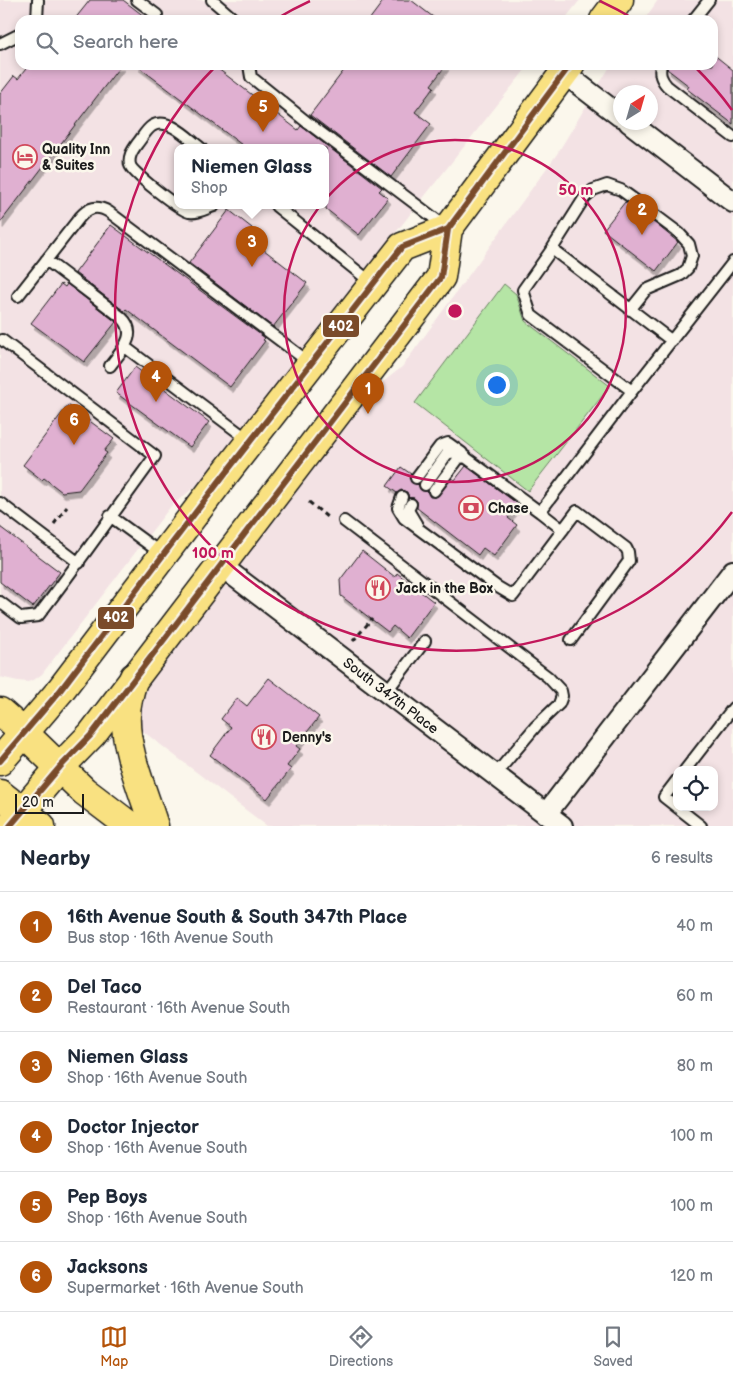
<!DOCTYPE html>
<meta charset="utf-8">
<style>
:root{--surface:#fff;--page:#f6f6f7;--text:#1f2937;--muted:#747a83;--line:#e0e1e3;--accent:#b45309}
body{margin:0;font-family:"Balsamiq Sans",sans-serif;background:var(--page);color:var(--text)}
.controls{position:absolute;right:15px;bottom:15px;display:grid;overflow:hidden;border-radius:10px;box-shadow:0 2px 8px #0003}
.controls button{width:45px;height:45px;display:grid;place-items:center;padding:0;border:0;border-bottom:1px solid var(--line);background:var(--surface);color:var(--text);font:25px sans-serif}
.compass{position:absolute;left:613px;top:85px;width:45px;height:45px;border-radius:50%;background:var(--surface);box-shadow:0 2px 8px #0003;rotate:37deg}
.scale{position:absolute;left:15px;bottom:12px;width:69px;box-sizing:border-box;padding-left:5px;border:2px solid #1c1c1c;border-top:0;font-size:14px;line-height:18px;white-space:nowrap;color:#1c1c1c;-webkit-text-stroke:4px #fbf7ec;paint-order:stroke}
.you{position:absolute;left:496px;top:384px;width:18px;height:18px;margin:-12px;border:4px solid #fff;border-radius:50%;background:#1a73e8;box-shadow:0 0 0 8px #1a73e833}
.badge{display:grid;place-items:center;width:32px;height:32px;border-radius:50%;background:var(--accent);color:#fff;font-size:16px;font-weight:700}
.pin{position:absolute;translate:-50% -41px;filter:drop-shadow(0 1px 2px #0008)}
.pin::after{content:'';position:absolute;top:26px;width:18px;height:15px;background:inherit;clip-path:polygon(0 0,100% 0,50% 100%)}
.popup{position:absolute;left:174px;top:144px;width:155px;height:65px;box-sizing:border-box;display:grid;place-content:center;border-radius:10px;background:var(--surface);filter:drop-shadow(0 1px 4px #0005);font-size:16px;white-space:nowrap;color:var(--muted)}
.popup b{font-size:19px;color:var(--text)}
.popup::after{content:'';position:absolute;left:50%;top:100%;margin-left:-10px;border:10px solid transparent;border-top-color:var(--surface)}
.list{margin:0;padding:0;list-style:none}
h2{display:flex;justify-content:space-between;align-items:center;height:65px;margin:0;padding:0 20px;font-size:21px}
h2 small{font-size:16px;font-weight:400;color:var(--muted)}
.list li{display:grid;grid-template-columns:32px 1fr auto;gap:15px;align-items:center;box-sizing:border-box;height:70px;padding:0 20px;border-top:1px solid var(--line)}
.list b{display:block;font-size:19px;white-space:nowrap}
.list p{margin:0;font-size:16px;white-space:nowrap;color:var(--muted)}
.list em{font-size:16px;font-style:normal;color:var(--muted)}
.icon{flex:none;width:28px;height:28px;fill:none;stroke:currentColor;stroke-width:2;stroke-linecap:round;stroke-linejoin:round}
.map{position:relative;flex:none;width:733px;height:826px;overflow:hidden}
.search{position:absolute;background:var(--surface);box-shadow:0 2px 8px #0003;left:15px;right:15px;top:15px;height:55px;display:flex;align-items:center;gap:12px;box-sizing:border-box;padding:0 18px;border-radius:15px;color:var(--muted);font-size:19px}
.sheet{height:485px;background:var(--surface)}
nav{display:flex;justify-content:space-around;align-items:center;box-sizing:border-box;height:70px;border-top:1px solid var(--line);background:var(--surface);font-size:14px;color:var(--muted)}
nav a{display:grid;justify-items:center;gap:2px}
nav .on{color:var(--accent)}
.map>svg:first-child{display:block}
.built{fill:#f3e2e4;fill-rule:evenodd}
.green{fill:#b5e5a5;stroke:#688060}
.building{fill:#e0b0d1;stroke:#1c1c1c;filter:url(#shadow)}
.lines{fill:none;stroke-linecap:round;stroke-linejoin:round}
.service-casing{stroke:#1c1c1c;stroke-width:14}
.minor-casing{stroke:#1c1c1c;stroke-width:24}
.primary-casing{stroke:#1c1c1c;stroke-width:31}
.trunk-casing{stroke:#1c1c1c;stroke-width:31}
.motorway-casing{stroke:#1c1c1c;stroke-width:31}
.path{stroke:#1c1c1c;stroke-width:3;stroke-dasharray:5 4;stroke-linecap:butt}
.service{stroke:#fbf7ec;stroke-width:10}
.minor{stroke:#fbf7ec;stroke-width:20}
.primary{stroke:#f9e181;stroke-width:28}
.trunk{stroke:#f9e181;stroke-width:28}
.motorway{stroke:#f9e181;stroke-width:28}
.bus-1-casing{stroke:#fbf7ec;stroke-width:10}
.bus-1{stroke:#7a4b2a;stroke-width:6}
.ring{fill:none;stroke:#c2185b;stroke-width:2.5}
.labels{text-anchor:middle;stroke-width:5;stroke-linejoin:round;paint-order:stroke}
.poi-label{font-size:14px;font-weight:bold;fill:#1c1c1c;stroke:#fbf7ec;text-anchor:start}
.street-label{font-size:14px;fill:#1c1c1c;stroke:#fbf7ec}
.centre{fill:#c2185b;stroke:#fbf7ec;stroke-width:2.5}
.ring-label{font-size:15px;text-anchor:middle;font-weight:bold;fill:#c2185b;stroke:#fbf7ec;stroke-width:5;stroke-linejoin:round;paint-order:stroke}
.line-badge{stroke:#fbf7ec;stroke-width:2}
.badge-label{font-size:14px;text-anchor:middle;font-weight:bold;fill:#fff}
</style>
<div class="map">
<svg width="733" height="826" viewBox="0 0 733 826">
<defs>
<filter id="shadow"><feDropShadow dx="3" dy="5.5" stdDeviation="0" flood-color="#0004"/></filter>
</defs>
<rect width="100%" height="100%" fill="#fbf7ec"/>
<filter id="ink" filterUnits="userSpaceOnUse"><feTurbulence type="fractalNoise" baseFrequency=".02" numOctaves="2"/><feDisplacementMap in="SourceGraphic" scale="10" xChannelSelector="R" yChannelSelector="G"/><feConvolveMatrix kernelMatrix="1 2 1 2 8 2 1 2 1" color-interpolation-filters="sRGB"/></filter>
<g filter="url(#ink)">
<!-- built -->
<path class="built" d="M0,0H580L564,20H20V65H529L350,290L205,479L171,506L42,674L37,678L28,682L18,681L0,677ZM178,148H326V206H178Z
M658,0H733V826H267L140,729V710L150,677L358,402L402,367L557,154L611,65H713V20H644ZM620,92H650V122H620ZM677,770H714V807H677Z"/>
<!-- green -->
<path class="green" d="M504,284L516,294L525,321L610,386L528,491L415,403Z"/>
<!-- building -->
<path class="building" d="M90,0H123L149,20H74Z
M384,0H411L437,20H369Z
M713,54L733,70V124L687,89L689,86L667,69L668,65H713Z
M29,65H121L0,223V94L14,76L18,79Z
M136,65H213L298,130L301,126L382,188L379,191L388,198L359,235L326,209V148H246Z
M348,65H446L431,85L434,87L415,112L431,124L391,177L310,115Z
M625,202L642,214L648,215L651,220L678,242L656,271L603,230Z
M229,210L252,228L246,236L307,283L273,327L189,263Z
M111,225L265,338L263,340L265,341L230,387L126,309L124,311L75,273Z
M61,284L65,287L67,284L116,322L84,362L31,323Z
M135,367L209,422L190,447L116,393Z
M68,405L114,439L104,451L107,453L79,490L62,492L44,478L42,480L23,465Z
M466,466L518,504L508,518L517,525L494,556L483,548L478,555L417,508V501L414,498H409L407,492L401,490L397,493L387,486L401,467L411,474L409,478L412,483L418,484L421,490L427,491L430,497H436L452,478L455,480Z
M0,527L60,572L33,607L0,582Z
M362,551L395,577L397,573L434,602L407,638L393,626L388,632L341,596L340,580Z
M269,678L319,717L296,746L300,749L287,766L291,769L267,799L210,755L231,727L221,719L237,698L247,706Z"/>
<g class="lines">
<defs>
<path id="service" d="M137,0L157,15
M212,0L235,20
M37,20L38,0
M693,20L709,0
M0,44L20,34
M249,65L251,77L308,123L446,227
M661,65C659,74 661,79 667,86L733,137
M201,148C189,139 168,116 152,126C146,130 142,138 137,144C133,150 128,156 130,165C132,173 180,210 189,212C197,214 207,208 214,206
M276,206L372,283
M552,249L585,197L593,190L607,185L621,190L646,208
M46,260L121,317C140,334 121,351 110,366
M18,296L80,217C89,207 97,205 109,212L310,363
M630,310L646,290L681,275L688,268L692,256L689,244L679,233L655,215
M125,347L250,441
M632,391L531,315L523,290L552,249L672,341
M416,478L440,446L448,443L462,453
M425,485L447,454L457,451L540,512
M434,491L459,458L466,457
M402,497L398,508L404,518L496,586L513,596L577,511L626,548L628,552L629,561L571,640
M0,503L79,563
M411,504L408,510L417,525
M110,516L162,554
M344,521L548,677L561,691L562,696L559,704L536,726L495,775
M563,530L540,512L632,391L733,262
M0,602L21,618L38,616C79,563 116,509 155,456L2,340
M386,692L425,641
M685,770L733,708
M677,780L664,797L701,826"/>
<g id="minor">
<path d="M564,73L620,116"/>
<path d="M629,122L733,202"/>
<path id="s1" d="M220,565L562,826"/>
<path d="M546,814L733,571"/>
</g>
<path id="primary" d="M604,20L619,0
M0,712L24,733
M0,761L59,692L224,475L402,247L448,229
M10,826L60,767L92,734L441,277L448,229L570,65"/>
<path id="trunk" d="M134,677C130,690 126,702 126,715C124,749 144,793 154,826
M24,733L84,791L130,826"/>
<path id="motorway" d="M0,794L41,826"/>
</defs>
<!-- service casing -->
<use href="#service" class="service-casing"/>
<!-- minor casing -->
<use href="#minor" class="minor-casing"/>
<!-- primary casing -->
<use href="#primary" class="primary-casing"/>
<!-- trunk casing -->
<use href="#trunk" class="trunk-casing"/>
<!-- motorway casing -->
<use href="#motorway" class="motorway-casing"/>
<!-- path -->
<path class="path" d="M309,502L327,517
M54,524L67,507
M353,641L372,619"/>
<!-- service -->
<use href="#service" class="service"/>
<!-- minor -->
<use href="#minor" class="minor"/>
<!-- primary -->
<use href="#primary" class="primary"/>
<!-- trunk -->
<use href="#trunk" class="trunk"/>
<!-- motorway -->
<use href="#motorway" class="motorway"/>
<defs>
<path id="bus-1" d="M0,761L59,692L224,475L402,247L448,229L469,201
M10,826L60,767L92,734L441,277L448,229L570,65"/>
</defs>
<!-- bus-1 casing -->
<use href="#bus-1" class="bus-1-casing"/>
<!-- bus-1 -->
<use href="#bus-1" class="bus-1"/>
</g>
</g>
<!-- distance rings -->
<g class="ring">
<circle cx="455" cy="311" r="171"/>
<path d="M732 512A342 342 0 1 1 215 67M276 19A342 342 0 0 1 310 1M600 1A342 342 0 0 1 634 19M695 67A342 342 0 0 1 732 110"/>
</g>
<!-- icons -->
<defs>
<symbol id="hotel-ring" viewBox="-11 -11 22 22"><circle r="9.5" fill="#fbf7ec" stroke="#d1495b" stroke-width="1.5"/><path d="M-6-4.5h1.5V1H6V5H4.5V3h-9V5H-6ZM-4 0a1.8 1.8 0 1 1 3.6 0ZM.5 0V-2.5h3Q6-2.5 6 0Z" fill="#d1495b"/></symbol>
<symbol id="bank-ring" viewBox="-11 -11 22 22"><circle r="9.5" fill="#fbf7ec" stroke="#d1495b" stroke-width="1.5"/><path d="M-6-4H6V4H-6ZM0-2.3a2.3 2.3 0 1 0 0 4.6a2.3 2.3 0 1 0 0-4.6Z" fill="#d1495b"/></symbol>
<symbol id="restaurant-ring" viewBox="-11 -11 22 22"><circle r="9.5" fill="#fbf7ec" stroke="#d1495b" stroke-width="1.5"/><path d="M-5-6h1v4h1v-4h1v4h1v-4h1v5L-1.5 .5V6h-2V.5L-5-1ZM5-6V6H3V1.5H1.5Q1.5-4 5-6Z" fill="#d1495b"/></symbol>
</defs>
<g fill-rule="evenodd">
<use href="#hotel-ring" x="11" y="143" width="28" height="28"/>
<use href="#bank-ring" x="457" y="494" width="28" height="28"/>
<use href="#restaurant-ring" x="364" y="574" width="28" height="28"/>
<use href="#restaurant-ring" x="250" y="723" width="28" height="28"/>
</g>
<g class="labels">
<!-- poi labels -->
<g class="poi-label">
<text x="42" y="154">Quality Inn<tspan x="42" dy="16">&amp; Suites</tspan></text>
<text x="488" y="513">Chase</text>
<text x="396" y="593">Jack in the Box</text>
<text x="282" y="742">Denny's</text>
</g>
<!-- street labels -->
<g class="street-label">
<text dy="5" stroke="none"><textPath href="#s1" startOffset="215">South 347th Place</textPath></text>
</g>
</g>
<circle cx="455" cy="311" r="8" class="centre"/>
<g class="ring-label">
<text x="576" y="195">50 m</text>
<text x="213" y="558">100 m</text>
</g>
<g class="line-badge">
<rect x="322" y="314" width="38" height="24" rx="5" fill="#7a4b2a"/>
<rect x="97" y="606" width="38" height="24" rx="5" fill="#7a4b2a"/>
</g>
<g class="badge-label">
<text x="341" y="331">402</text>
<text x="116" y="622">402</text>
</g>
</svg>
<div class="controls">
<button><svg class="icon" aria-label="locate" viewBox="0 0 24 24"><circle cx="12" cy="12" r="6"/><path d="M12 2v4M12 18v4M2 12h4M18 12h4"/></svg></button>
</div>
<svg class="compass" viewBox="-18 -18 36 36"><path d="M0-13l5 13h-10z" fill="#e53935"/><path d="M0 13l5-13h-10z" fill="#747a83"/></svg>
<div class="scale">20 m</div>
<div class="you"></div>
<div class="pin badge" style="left:368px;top:414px">1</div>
<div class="pin badge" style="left:642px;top:235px">2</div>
<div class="pin badge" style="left:252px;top:267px">3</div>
<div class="popup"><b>Niemen Glass</b>Shop</div>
<div class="pin badge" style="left:156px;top:402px">4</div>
<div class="pin badge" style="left:263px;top:132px">5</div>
<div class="pin badge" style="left:74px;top:445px">6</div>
<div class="search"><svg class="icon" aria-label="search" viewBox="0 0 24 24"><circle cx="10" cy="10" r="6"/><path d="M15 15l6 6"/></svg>Search here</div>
</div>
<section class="sheet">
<h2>Nearby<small>6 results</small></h2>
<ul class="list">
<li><span class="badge">1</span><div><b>16th Avenue South &amp; South 347th Place</b><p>Bus stop · 16th Avenue South</p></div><em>40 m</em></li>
<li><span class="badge">2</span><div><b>Del Taco</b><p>Restaurant · 16th Avenue South</p></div><em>60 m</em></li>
<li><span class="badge">3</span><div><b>Niemen Glass</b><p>Shop · 16th Avenue South</p></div><em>80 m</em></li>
<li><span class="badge">4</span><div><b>Doctor Injector</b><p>Shop · 16th Avenue South</p></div><em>100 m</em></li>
<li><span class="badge">5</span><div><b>Pep Boys</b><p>Shop · 16th Avenue South</p></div><em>100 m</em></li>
<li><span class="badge">6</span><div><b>Jacksons</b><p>Supermarket · 16th Avenue South</p></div><em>120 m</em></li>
</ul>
</section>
<nav>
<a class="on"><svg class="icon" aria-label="map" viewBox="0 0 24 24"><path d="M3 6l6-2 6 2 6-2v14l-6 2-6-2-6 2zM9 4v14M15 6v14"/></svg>Map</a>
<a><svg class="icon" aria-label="directions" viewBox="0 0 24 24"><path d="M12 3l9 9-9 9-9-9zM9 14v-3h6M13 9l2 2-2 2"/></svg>Directions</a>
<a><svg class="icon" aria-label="saved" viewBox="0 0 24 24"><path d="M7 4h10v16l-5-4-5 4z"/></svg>Saved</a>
</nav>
